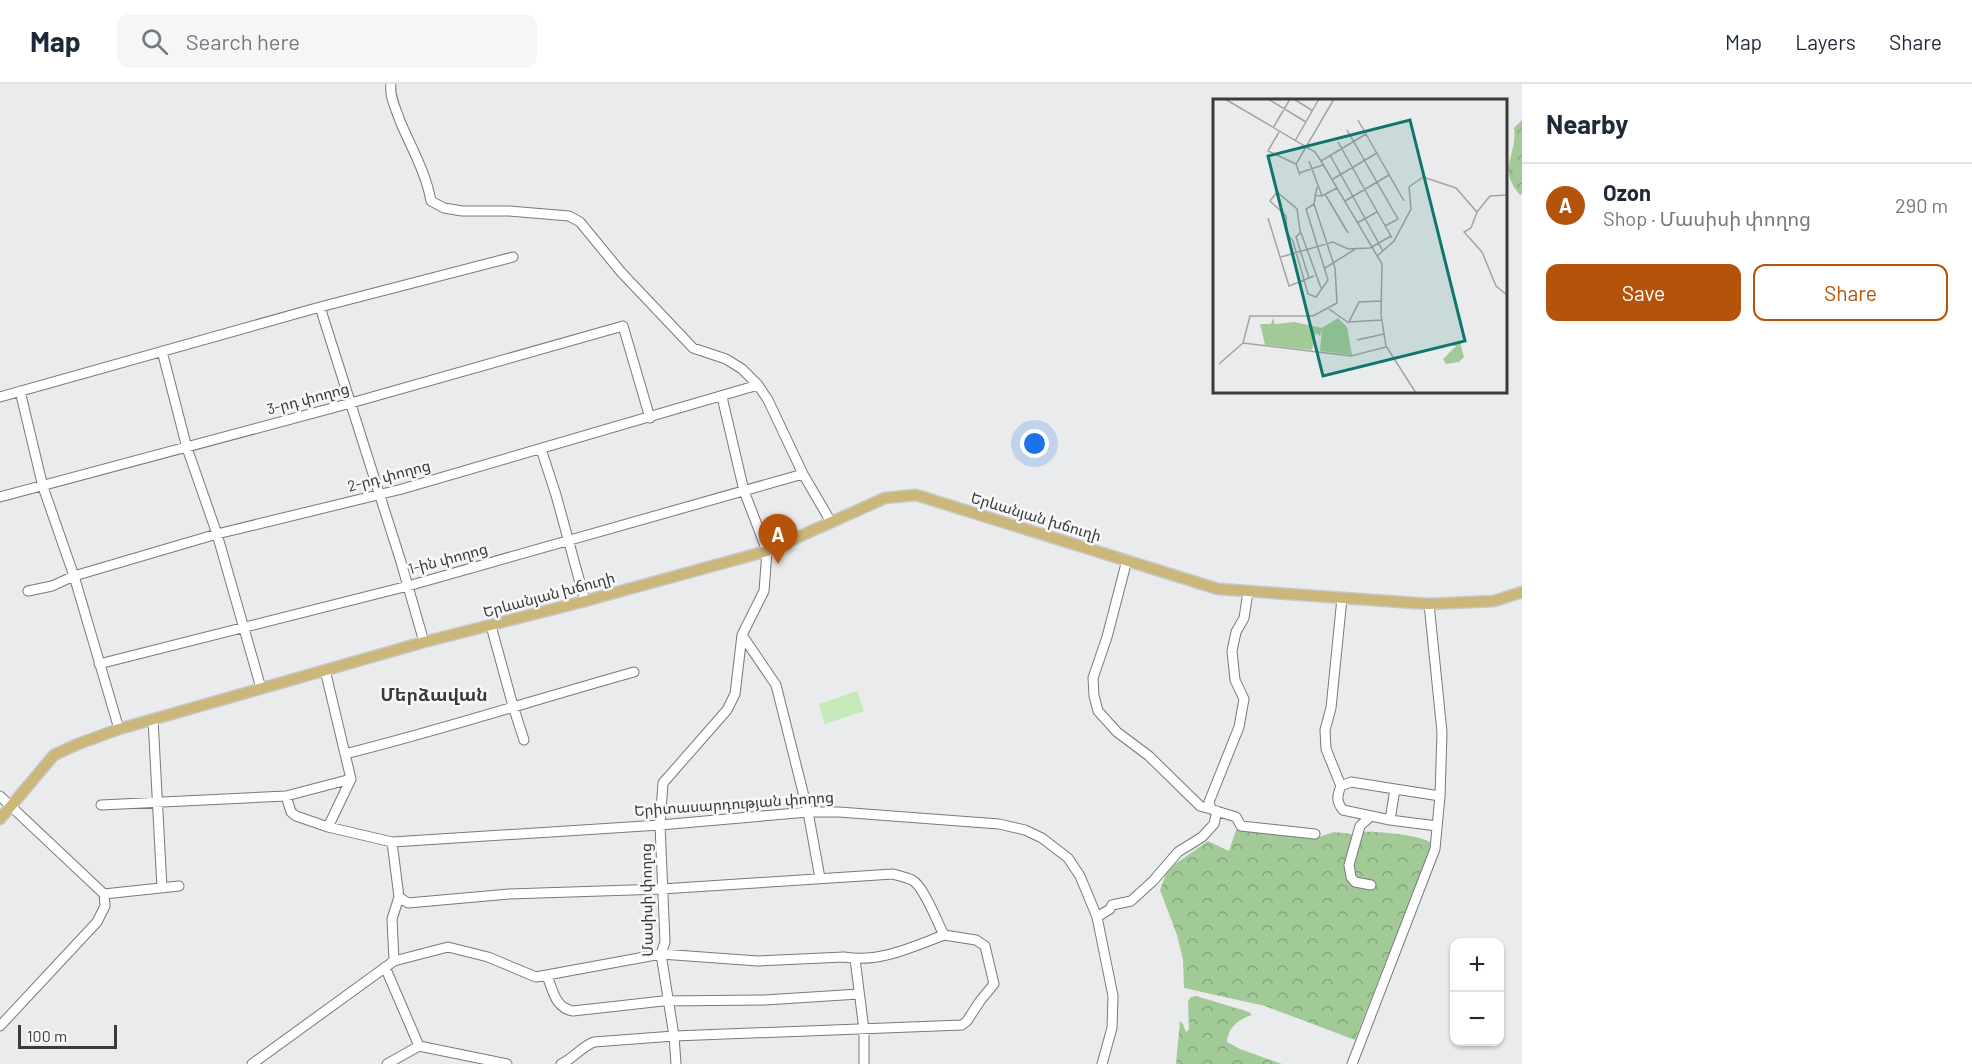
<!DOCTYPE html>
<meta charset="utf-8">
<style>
:root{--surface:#fff;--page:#f6f6f7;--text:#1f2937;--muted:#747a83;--line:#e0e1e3;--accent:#b45309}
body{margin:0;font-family:Barlow,"Noto Sans Armenian",sans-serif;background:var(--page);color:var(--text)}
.controls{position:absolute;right:18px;bottom:18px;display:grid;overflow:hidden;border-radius:12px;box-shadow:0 2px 4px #0004}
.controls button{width:54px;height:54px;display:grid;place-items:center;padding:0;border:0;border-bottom:2px solid var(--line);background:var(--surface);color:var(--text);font:30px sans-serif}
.scale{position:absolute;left:18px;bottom:15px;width:99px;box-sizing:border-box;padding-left:6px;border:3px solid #3a3a3b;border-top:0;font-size:16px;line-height:21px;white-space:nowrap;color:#3a3a3b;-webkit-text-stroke:4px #f8f8fb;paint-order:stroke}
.you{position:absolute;left:1035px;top:360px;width:21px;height:21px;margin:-15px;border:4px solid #fff;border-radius:50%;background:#1a73e8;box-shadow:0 0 0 9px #1a73e833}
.badge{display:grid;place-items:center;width:39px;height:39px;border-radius:50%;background:var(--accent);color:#fff;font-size:20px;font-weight:700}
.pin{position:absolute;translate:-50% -50px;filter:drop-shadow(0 2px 3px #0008)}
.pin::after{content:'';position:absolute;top:32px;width:21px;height:18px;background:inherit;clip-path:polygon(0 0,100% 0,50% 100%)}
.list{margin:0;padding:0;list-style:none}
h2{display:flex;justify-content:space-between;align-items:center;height:78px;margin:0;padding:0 24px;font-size:26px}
h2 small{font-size:20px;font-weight:400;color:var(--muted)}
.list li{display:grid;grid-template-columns:39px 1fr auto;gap:18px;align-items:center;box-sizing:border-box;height:84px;padding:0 24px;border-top:2px solid var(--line)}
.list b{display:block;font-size:22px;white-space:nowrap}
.list p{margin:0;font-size:20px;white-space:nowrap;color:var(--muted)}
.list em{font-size:20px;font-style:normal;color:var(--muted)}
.actions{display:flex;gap:12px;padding:18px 24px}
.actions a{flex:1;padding:14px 0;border:2px solid var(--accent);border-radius:12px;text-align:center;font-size:21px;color:var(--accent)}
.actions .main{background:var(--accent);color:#fff}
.icon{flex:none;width:33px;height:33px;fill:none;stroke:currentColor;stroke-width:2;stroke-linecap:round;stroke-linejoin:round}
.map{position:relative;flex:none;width:1522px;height:980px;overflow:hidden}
header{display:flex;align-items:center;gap:36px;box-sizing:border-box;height:84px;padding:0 30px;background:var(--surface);border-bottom:2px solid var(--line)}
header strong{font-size:28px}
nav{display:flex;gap:33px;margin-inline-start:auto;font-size:21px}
.search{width:420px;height:54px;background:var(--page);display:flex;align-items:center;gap:15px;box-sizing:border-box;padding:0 21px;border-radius:12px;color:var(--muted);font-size:22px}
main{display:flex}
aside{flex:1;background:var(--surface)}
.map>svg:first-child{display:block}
.forest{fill:url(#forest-crowns)}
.pitch{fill:#c4eaba}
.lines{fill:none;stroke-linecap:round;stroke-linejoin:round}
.minor-casing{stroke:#78797b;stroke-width:11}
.major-casing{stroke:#c8c8c8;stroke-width:13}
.minor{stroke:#fff;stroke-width:9}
.major{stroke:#cab779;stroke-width:10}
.labels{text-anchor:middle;stroke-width:5;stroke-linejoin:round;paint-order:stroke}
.street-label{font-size:15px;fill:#3a3a3b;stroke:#f8f8fb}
.quarter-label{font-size:18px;font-weight:bold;fill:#3a3a3b;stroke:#f8f8fb}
.inset-road{fill:none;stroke:#a4a4a6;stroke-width:1.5}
.view{fill:#0f766e;fill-opacity:0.15;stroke:#0f766e;stroke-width:3}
.inset-edge{fill:none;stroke:#3a3a3b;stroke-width:3}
</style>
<header>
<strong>Map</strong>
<div class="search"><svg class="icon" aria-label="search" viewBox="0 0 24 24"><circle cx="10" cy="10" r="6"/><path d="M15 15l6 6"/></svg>Search here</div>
<nav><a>Map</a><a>Layers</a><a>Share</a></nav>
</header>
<main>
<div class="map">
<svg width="1522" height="980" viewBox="0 0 1522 980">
<defs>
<pattern id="forest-crowns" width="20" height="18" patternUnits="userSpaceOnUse" patternTransform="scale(1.5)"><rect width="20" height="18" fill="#a2ca97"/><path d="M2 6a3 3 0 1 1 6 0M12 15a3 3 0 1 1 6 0" fill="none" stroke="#85a57c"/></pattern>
</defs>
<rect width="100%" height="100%" fill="#eaebed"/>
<!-- forest -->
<path class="forest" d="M1522,36V110L1520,111C1496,83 1518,72 1514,44Z
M1236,746L1313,755L1334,748L1352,750L1348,780L1357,795L1352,786L1360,750L1363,748C1377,747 1421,751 1431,759V763L1355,956L1265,922L1184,904L1183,875L1177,851L1160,806L1166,790L1174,781L1208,757L1229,767Z
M1196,912L1249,928L1252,931C1239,935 1228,943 1227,958L1240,965L1282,980H1176L1180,937L1183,940L1186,948L1189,945L1188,917L1191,913Z"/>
<!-- pitch -->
<path class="pitch" d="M857,607L864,627L825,640L819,620Z"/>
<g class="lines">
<defs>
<path id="minor" d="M391,0C389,12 396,25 400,37C411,63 426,89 431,117L444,124L462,127H509L569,132L580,138L621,188L693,264L726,275L742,285L758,301L768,316L803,390L831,438
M320,223L401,478L424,558
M162,267L187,364L217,450L261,604
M20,307L43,403L74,492L119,645
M0,313L320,223L513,173
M541,365L556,411L585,517
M0,413L351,319L623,242L650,334
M1127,476L1107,553L1093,594L1094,612L1098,627L1117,648L1149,672L1200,722L1211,725L1209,718L1239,643L1244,615L1235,596L1232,567L1236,548L1244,534L1248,508
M28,507L52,502L74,492L217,450L402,405L758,301
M491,542L513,622L524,656
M742,551L776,601L808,728L820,794
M99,580L408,502L803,390
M325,586L351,695L328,743
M153,635L162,804
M345,670C442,646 537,615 634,588
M1341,702L1326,665L1325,646L1331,624L1342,514
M0,712L104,810L179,802
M286,712L291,728L296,732L328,743L392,758L660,741L808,728H839L999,740L1025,746L1042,754L1068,774L1080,792L1097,833L1113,912L1112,944L1102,980
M101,721L286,712L351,695
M1213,726L1236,733L1241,742L1315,750
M1390,736L1343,726C1336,718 1337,711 1341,702L1351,698L1395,705
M1437,742L1390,736L1395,705L1440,712
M392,758L399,813L408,819L509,810L662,805L893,790C899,792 906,793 912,796C924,802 937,838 944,851L976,856L985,862L994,900L980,917L967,937L962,941L674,952L594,958C581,963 574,974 561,980
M1371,801L1355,798L1351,793L1349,781L1360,742L1371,732
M1097,833L1110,825L1112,821L1131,817L1153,797L1178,768L1202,753L1214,740L1217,727
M855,875L864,946V980
M394,877L392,835L399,813
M385,883L419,962
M547,892C553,906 555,924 573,927L663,917L765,916L859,910
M0,942L97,838L105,822L104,810
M252,980L394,877L448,863L488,873L536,893L661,870L758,877L844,873C879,879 912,863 944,851
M387,980L419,962L507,980
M676,980L674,952L661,870L665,858L660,741L663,699L727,626L735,610L742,551L764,507L767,467L744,407L722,313
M1352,980L1435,765L1440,712L1442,648L1429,520"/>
<path id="major" d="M0,735L54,671L78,660L119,645L424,558L585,517L767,467L885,414L916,411L1218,505L1429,520L1494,517L1522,508"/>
</defs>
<!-- minor casing -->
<use href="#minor" class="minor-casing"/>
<!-- major casing -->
<use href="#major" class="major-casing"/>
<!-- minor -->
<use href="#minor" class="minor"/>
<!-- major -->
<use href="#major" class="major"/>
</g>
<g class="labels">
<!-- street labels -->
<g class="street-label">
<text transform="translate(308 315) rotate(-15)" y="5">3-րդ փողոց</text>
<text transform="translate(389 392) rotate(-15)" y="5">2-րդ փողոց</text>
<text transform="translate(1036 433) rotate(17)" y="5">Երևանյան խճուղի</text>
<text transform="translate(448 475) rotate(-15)" y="5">1-ին փողոց</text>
<text transform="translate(549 511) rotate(-15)" y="5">Երևանյան խճուղի</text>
<text transform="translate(734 720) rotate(-4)" y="5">Երիտասարդության փողոց</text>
<text transform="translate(647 816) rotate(-91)" y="5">Մասիսի փողոց</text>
</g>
<!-- quarter labels -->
<g class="quarter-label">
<text x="434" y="617">Մերձավան</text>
</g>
</g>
<!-- overview -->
<g transform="translate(1213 15)">
<rect width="294" height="294" fill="#eaebed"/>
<path d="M60,219L62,225L81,223L109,229L125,219L134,228L139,256L107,252L109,229L107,237L103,234L99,251L52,246L47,225H58ZM247,243L251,258L246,263L233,265L230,260L243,247L236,246Z" fill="#a2ca97"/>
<path class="inset-road" d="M12,0L102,53L108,62L169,165L168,216L173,247L203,294M55,0L93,23M81,0L100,12M145,21L191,102M60,29L77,0M134,31L185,120L172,127M66,33L55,52L83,65M82,42L106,0M125,43L179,139M117,56L170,152M96,62L109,97M108,62L153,35M86,74L110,66M87,76L83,65L121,0M120,80L164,54M112,95L135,134M101,96L109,97L124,89M132,102L176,76M101,105L93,110L115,181L103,198L95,195L80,142L74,135L73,117L57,102L64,93L84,110L87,131L108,189M264,113L258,129L251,133L269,153L283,187L294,196M55,119L76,187L101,177M144,124L164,113M88,133L83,138L96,179M164,157L181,142L198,110L196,88L210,78L243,89L264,113L277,97L294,96M68,158L120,143L135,150L157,149L178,137M112,169L144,149M168,202L146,203L136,223L169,221M116,210L136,224M144,241L171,235M30,244L37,217H100L124,204L122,169L101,105L104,88M6,265L30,244L138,257L173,248"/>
<path class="view" d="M197,21L252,242L110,277L55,57Z"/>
<rect width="294" height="294" class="inset-edge"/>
</g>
</svg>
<div class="controls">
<button>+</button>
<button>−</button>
</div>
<div class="scale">100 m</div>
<div class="you"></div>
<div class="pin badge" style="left:778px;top:480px">A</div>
</div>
<aside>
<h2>Nearby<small></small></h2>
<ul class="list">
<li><span class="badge">A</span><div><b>Ozon</b><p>Shop · Մասիսի փողոց</p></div><em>290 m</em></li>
</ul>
<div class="actions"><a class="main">Save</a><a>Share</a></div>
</aside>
</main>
